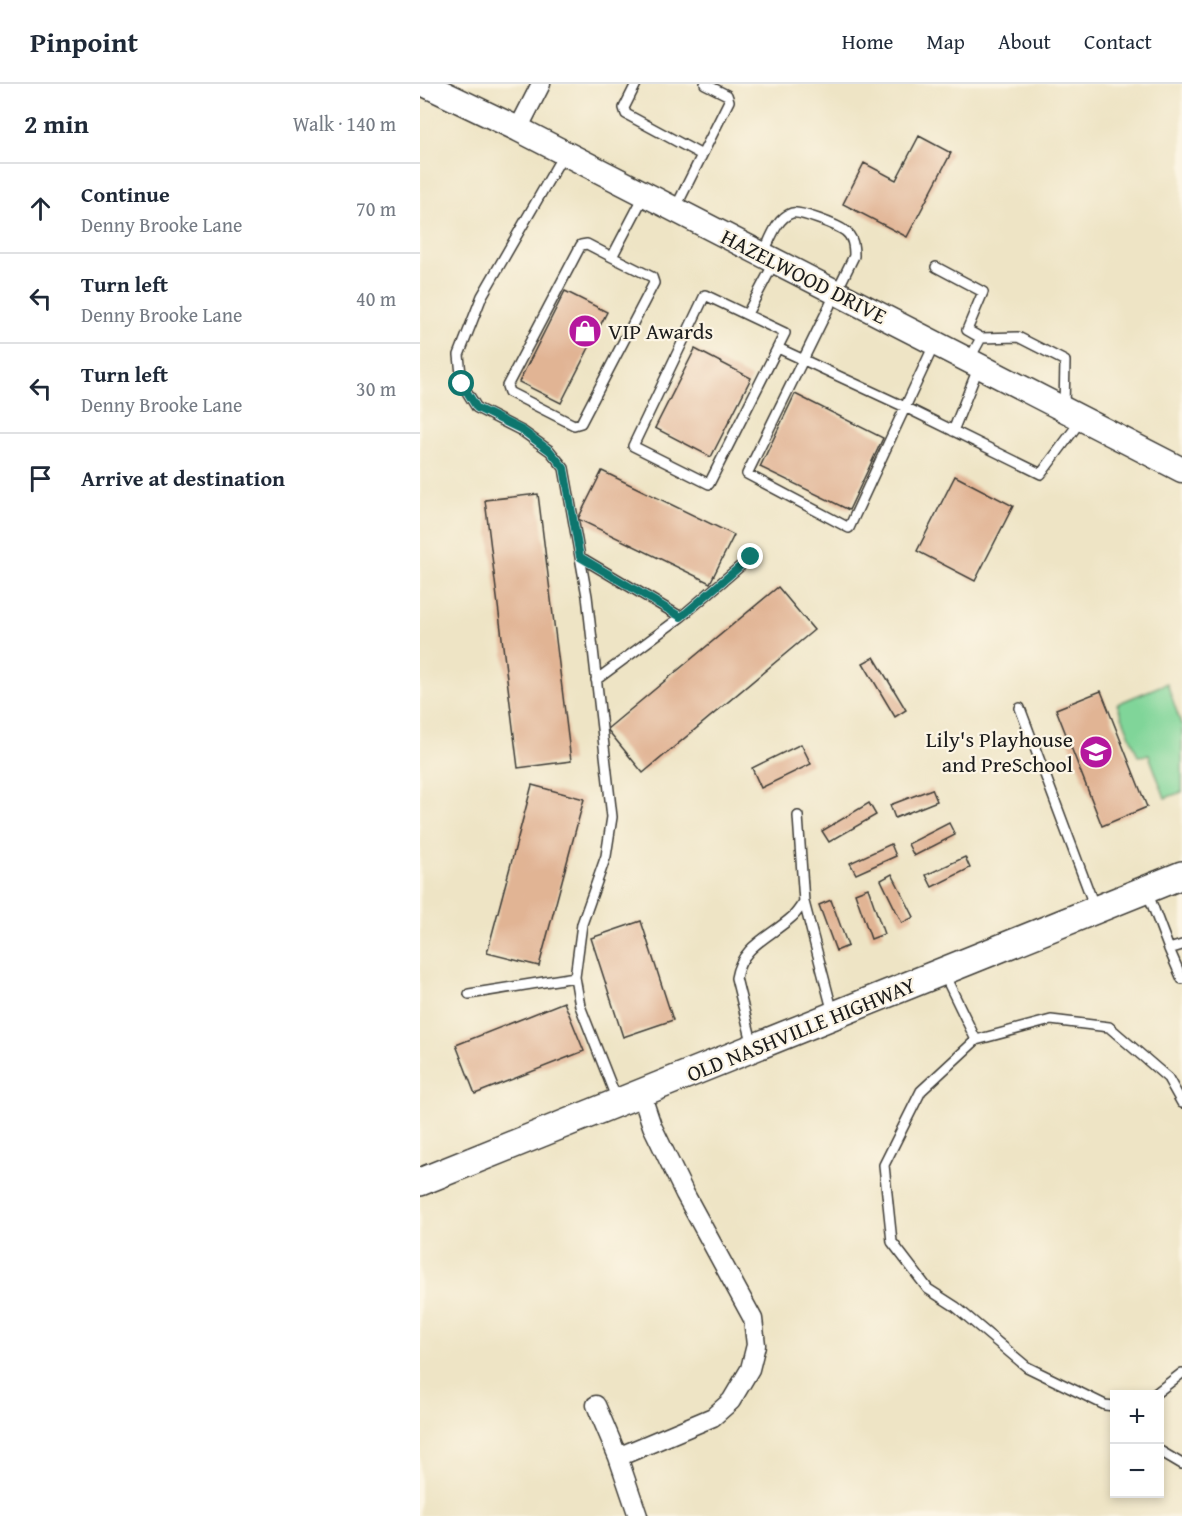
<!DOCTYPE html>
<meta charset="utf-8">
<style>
:root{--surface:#fff;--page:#f2f2f3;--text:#1f2937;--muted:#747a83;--line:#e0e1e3}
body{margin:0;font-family:"Gentium Book Plus",serif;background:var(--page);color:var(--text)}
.controls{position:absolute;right:18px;bottom:18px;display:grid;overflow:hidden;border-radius:0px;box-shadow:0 3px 9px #0003}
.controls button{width:54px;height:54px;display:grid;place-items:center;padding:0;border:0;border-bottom:2px solid var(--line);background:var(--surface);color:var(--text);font:30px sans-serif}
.stop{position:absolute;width:18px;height:18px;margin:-14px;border:4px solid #0f766e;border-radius:50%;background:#fff}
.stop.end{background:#0f766e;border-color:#fff;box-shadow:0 2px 6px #0008}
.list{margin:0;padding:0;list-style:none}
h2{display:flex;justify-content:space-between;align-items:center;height:78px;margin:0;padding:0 24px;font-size:26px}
h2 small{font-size:20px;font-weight:400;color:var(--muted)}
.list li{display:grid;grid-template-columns:39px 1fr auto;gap:18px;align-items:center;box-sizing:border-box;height:90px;padding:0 24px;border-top:2px solid var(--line)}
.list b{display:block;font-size:22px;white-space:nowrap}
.list p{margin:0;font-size:20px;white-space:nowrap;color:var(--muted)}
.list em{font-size:20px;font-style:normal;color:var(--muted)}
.icon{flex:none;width:33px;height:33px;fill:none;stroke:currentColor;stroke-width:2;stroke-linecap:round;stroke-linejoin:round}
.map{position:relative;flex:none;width:762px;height:1432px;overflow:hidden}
header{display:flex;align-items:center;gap:36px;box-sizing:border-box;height:84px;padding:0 30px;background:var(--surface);border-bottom:2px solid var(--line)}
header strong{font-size:28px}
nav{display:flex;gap:33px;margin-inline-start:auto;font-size:21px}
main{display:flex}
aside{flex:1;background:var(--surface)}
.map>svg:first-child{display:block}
.green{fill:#80d599;stroke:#4e785a;stroke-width:1.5}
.building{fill:#e1b494}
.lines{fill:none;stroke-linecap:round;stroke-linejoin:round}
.service-casing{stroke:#3c3a35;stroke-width:12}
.minor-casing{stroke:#3c3a35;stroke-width:21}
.tertiary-casing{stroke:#3c3a35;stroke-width:27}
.secondary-casing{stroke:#3c3a35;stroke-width:30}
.service{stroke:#fff;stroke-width:9}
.minor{stroke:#fff;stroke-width:18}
.tertiary{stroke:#fff;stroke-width:24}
.secondary{stroke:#fff;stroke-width:27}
.route{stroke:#0f766e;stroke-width:8}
.labels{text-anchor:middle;stroke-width:4.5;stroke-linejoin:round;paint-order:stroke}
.street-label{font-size:22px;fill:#1c1c1c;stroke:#fcf5e5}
.poi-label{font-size:22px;fill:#1c1c1c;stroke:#fcf5e5;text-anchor:start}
</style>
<header>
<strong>Pinpoint</strong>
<nav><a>Home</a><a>Map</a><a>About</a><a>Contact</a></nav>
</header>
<main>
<aside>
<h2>2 min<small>Walk · 140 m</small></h2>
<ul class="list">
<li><svg class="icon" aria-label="ahead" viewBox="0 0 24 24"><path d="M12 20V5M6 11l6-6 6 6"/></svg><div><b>Continue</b><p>Denny Brooke Lane</p></div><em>70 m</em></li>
<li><svg class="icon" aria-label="left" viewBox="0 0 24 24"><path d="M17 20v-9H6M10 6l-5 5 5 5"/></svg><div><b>Turn left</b><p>Denny Brooke Lane</p></div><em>40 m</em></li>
<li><svg class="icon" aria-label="left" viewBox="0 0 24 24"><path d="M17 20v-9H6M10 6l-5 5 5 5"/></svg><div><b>Turn left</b><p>Denny Brooke Lane</p></div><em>30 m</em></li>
<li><svg class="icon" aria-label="arrive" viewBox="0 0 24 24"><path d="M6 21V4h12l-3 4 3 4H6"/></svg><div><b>Arrive at destination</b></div></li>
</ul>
</aside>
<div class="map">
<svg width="762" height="1432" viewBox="0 0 762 1432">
<rect width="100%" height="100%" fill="#fcf5e5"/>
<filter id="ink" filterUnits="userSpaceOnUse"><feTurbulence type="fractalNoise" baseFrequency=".0167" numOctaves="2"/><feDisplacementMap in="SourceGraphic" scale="12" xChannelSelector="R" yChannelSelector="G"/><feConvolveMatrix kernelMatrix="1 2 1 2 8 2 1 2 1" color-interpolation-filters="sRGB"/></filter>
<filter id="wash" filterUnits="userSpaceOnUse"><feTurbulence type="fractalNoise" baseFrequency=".008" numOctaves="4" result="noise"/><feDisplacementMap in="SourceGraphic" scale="24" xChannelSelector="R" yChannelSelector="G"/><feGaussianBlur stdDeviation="1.35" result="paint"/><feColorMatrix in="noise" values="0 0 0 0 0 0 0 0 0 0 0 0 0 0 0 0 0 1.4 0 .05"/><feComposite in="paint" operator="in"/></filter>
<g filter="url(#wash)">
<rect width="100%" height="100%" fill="#eee4c5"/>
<!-- green -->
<path class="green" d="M747,599L762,643V708L745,714L729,671L718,672L697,620Z"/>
<g id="blocks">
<!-- building -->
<path class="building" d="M499,52L531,69L487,153L423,120L444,79L476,96Z
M145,207L187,228L141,319L99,298Z
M275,265L331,294L291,373L235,344Z
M375,310L463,354L429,426L340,383Z
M182,387L314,451L290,499L158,435Z
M535,392L593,422L555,497L497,467Z
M118,410L151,677L98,684L65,416Z
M358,503L394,546L223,689L187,645Z
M454,573L486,626L475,633L443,579Z
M681,607L727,723L682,742L636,625Z
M381,660L391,680L341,704L332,684Z
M112,701L164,715L119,882L67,869Z
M512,705L517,717L475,734L470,721Z
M449,719L456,731L409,758L402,747Z
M529,739L535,751L494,772L488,760Z
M471,760L476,772L436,790L430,779Z
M545,773L550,784L512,803L506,791Z
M472,790L494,833L482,839L461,796Z
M448,804L464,850L451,855L435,809Z
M411,816L428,862L416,867L399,821Z
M221,837L253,936L203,953L171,854Z
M144,918L164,967L55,1010L36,961Z"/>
</g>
</g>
<g filter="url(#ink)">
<use href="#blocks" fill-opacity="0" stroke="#3c3a35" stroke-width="1.5"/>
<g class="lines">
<defs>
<path id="service" d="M216,0L204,24L206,30L282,71
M143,71L62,212L39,271L42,300L57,324L102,347L130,367L144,384L167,512L192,733L186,772L162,840L155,893L160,922L197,1016
M256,123L309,17L307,11L285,0
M343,170C350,157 356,134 372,129C380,127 417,141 425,147C433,153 434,162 434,172L327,390L429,444L514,261
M192,173L167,160L161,161L87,302L89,308L154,341L161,339L234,199L232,193L192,173L225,110
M516,183L563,208L547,246L561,254
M285,211L365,249L289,400L213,362Z
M327,230L354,179
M358,264L485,323L621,390L662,335
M549,276L561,254L598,253L645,277L644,324
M533,347L559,282
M160,473L261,533
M176,596L261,533L331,473
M600,624L675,824
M727,807L749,865L762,861
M384,818L413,929
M749,865L762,895
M524,890L556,956
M49,910L155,893
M333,962L316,894C321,862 350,853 372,833C377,829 380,823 384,818L378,732
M735,1310L762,1289
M694,1322L685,1321L607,1283L536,1223L508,1205L472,1158L464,1081L501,1007L556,956L631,936L689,943L748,994L762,1019
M740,1367L762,1380"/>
<path id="minor" d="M98,45L121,0
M176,1321L198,1373L293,1333L311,1317L330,1285L336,1261L333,1235L265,1110L232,1042L221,1009
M198,1373L218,1432"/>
<path id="tertiary" d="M4,0L98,45L762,386"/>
<path id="secondary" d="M0,1098L762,791"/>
</defs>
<!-- service casing -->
<use href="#service" class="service-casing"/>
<!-- minor casing -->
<use href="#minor" class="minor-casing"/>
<!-- tertiary casing -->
<use href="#tertiary" class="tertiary-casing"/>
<!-- secondary casing -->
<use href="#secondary" class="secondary-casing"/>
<!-- service -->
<use href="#service" class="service"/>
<!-- minor -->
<use href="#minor" class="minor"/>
<!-- tertiary -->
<use href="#tertiary" class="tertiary"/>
<!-- secondary -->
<use href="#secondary" class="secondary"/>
</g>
</g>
<g class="lines" filter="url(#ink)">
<!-- route -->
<path class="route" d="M42,300L57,324L102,346L130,367L144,384L160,473L261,533L331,473"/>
</g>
<!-- icons -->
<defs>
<symbol id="shop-disc" viewBox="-11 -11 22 22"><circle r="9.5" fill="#b5179e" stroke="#fcf5e5"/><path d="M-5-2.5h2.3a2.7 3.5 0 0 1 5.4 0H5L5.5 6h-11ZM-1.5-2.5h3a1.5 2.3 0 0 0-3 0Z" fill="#fff"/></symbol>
<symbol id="school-disc" viewBox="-11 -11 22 22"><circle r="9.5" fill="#b5179e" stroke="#fcf5e5"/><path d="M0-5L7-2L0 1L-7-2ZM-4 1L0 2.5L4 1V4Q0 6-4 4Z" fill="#fff"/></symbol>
</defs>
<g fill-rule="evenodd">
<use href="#shop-disc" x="146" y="228" width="38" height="38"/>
<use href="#school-disc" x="657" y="649" width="38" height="38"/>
</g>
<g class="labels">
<!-- street labels -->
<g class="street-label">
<text transform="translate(384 192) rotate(27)" y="8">HAZELWOOD DRIVE</text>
<text transform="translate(381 945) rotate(-22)" y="8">OLD NASHVILLE HIGHWAY</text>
</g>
<!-- poi labels -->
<g class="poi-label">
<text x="188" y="255">VIP Awards</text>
<text x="653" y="663" text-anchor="end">Lily's Playhouse<tspan x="653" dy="25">and PreSchool</tspan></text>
</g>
</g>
</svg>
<div class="controls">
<button>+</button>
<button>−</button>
</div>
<div class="stop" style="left:42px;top:300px"></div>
<div class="stop end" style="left:331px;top:473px"></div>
</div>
</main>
